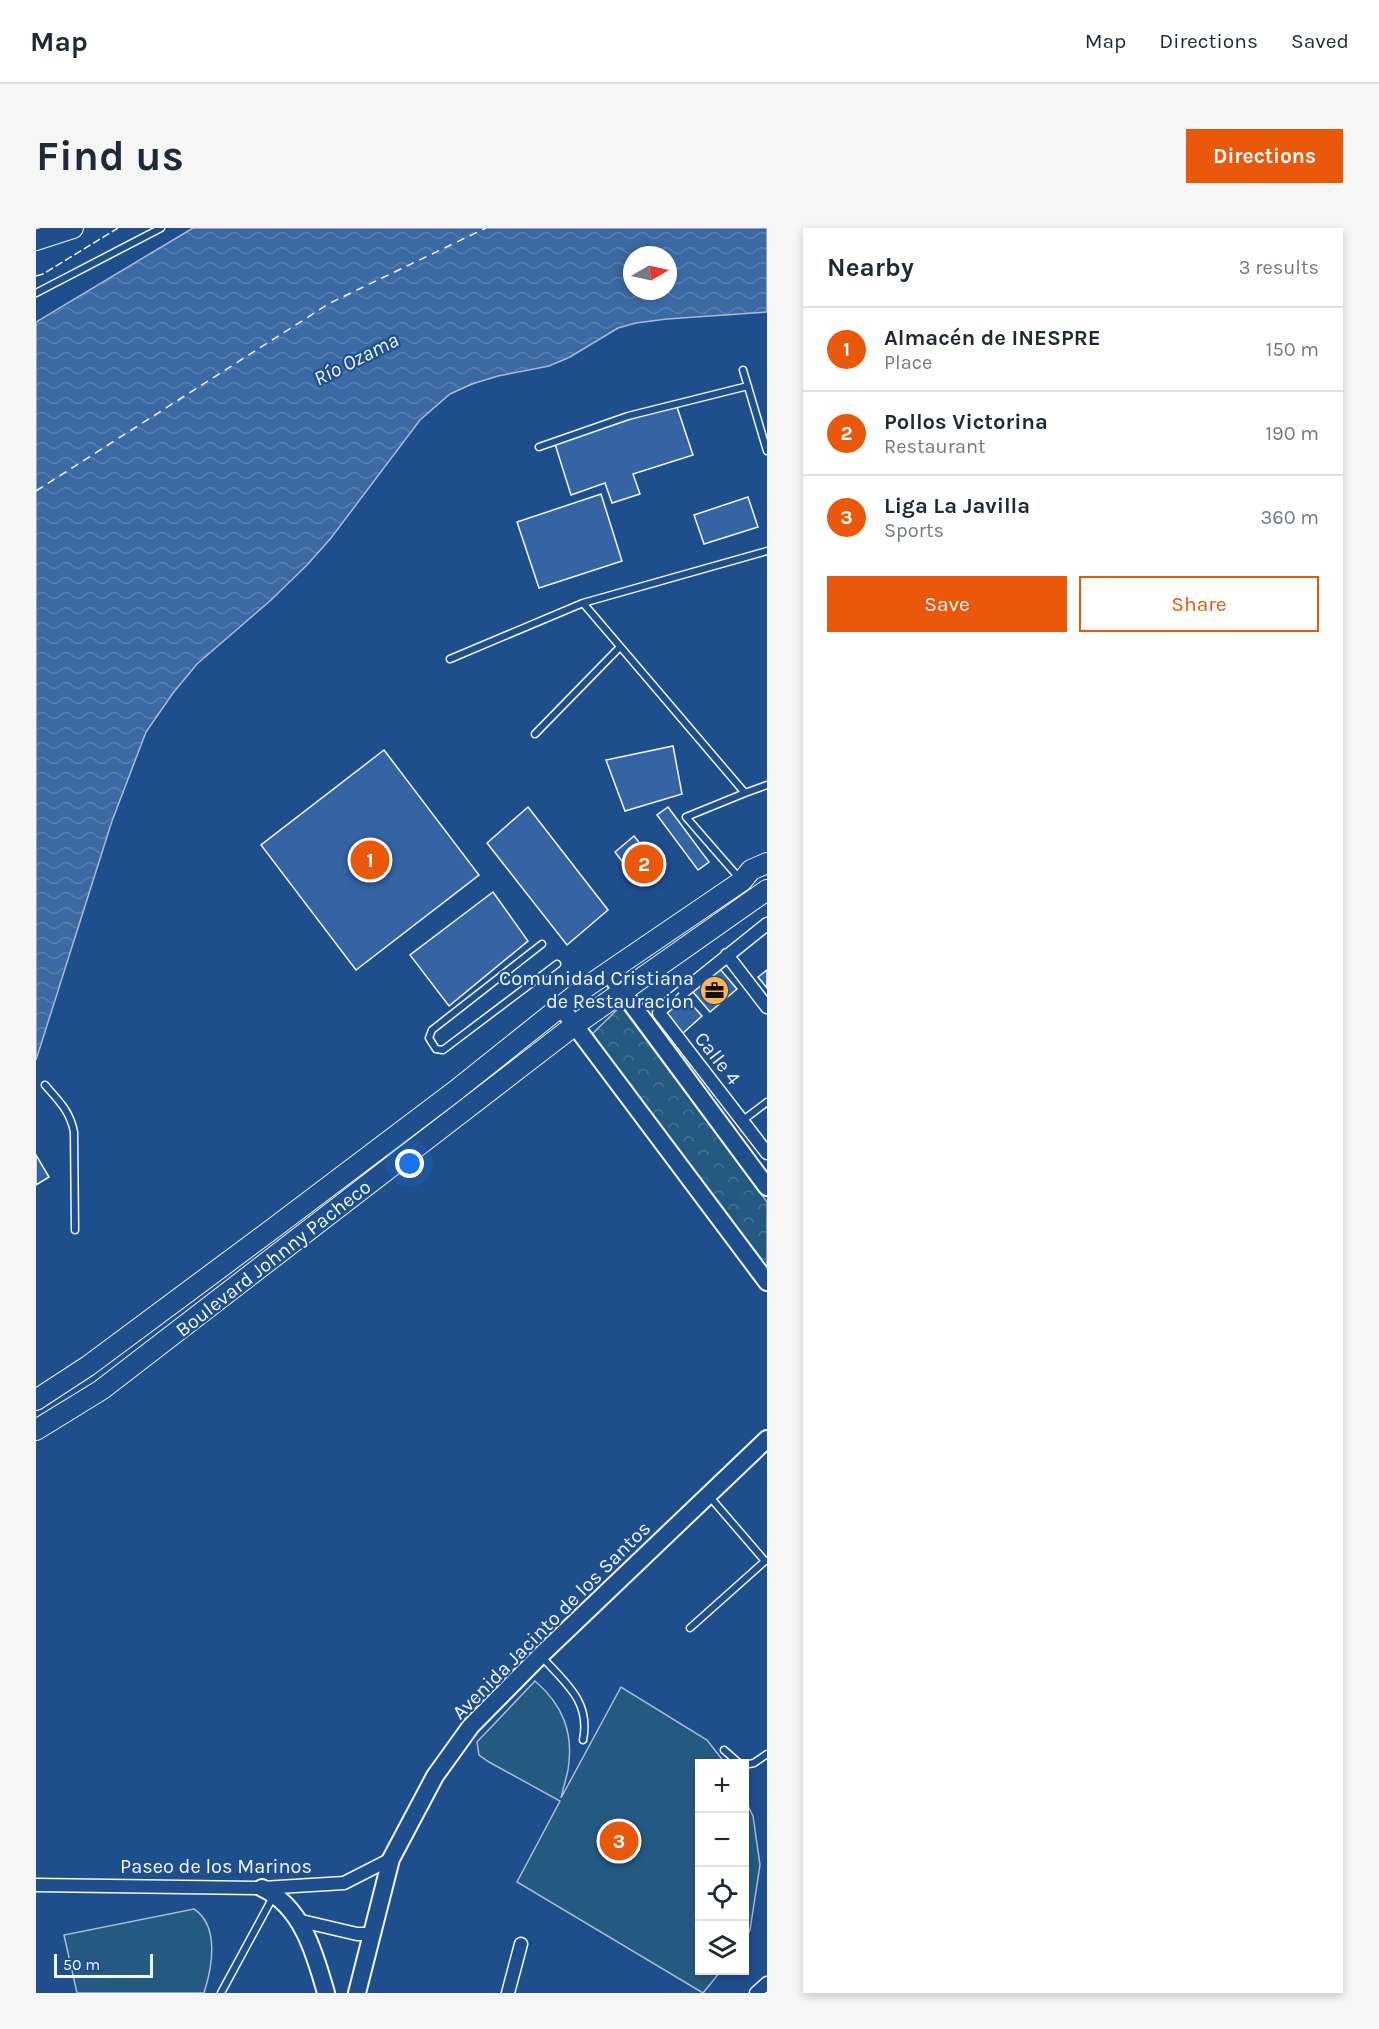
<!DOCTYPE html>
<meta charset="utf-8">
<style>
:root{--surface:#fff;--page:#f6f6f7;--text:#1f2937;--muted:#747a83;--line:#e0e1e3;--accent:#ea580c}
body{margin:0;font-family:Karla,sans-serif;background:var(--page);color:var(--text)}
.controls{position:absolute;right:18px;bottom:18px;display:grid;overflow:hidden;border-radius:0px;box-shadow:0 3px 9px #0003}
.controls button{width:54px;height:54px;display:grid;place-items:center;padding:0;border:0;border-bottom:2px solid var(--line);background:var(--surface);color:var(--text);font:30px sans-serif}
.compass{position:absolute;left:587px;top:18px;width:54px;height:54px;border-radius:50%;background:var(--surface);box-shadow:0 3px 9px #0003;rotate:81deg}
.scale{position:absolute;left:18px;bottom:15px;width:99px;box-sizing:border-box;padding-left:6px;border:3px solid #f2f6ff;border-top:0;font-size:16px;line-height:21px;white-space:nowrap;color:#f2f6ff;-webkit-text-stroke:4px #1f4e8c;paint-order:stroke}
.you{position:absolute;left:374px;top:936px;width:21px;height:21px;margin:-15px;border:4px solid #fff;border-radius:50%;background:#1a73e8;box-shadow:0 0 0 9px #1a73e833}
.badge{display:grid;place-items:center;width:39px;height:39px;border-radius:50%;background:var(--accent);color:#fff;font-size:20px;font-weight:700}
.pin{position:absolute;translate:-50% -50%;border:3px solid #fff;box-shadow:0 2px 6px #0006}
.list{margin:0;padding:0;list-style:none}
h2{display:flex;justify-content:space-between;align-items:center;height:78px;margin:0;padding:0 24px;font-size:26px}
h2 small{font-size:20px;font-weight:400;color:var(--muted)}
.list li{display:grid;grid-template-columns:39px 1fr auto;gap:18px;align-items:center;box-sizing:border-box;height:84px;padding:0 24px;border-top:2px solid var(--line)}
.list b{display:block;font-size:22px;white-space:nowrap}
.list p{margin:0;font-size:20px;white-space:nowrap;color:var(--muted)}
.list em{font-size:20px;font-style:normal;color:var(--muted)}
.actions{display:flex;gap:12px;padding:18px 24px}
.actions a{flex:1;padding:14px 0;border:2px solid var(--accent);border-radius:0px;text-align:center;font-size:21px;color:var(--accent)}
.actions .main{background:var(--accent);color:#fff}
.icon{flex:none;width:33px;height:33px;fill:none;stroke:currentColor;stroke-width:2;stroke-linecap:round;stroke-linejoin:round}
.map{position:relative;flex:none;width:731px;height:1765px;overflow:hidden;border-radius:0px}
header{display:flex;align-items:center;gap:36px;box-sizing:border-box;height:84px;padding:0 30px;background:var(--surface);border-bottom:2px solid var(--line)}
header strong{font-size:28px}
nav{display:flex;gap:33px;margin-inline-start:auto;font-size:21px}
.intro{display:flex;align-items:center;justify-content:space-between;box-sizing:border-box;height:144px;padding:0 36px}
h1{margin:0;font-size:42px}
.button{padding:15px 27px;border-radius:0px;background:var(--accent);color:#fff;font-size:21px;font-weight:700}
main{display:flex;gap:36px;padding:0 36px}
aside{flex:1;background:var(--surface);border-radius:0px;box-shadow:0 3px 9px #0003}
.map>svg:first-child{display:block}
.park{fill:url(#park-crowns);stroke:#a8bbd7;stroke-width:1.5}
.garden{fill:#245a82;stroke:#a8bbd7;stroke-width:1.5}
.water{fill:url(#water-waves);stroke:#a8bbd7;stroke-width:1.5;fill-rule:evenodd}
.lines{fill:none;stroke-linecap:round;stroke-linejoin:round}
.ferry{stroke:#f2f6ff;stroke-width:1.5;stroke-dasharray:8 6;stroke-linecap:butt}
.building{fill:#3563a3;stroke:#f2f6ff;stroke-width:1.5}
.lane-casing{stroke:#f2f6ff;stroke-width:9}
.street-casing{stroke:#f2f6ff;stroke-width:15}
.secondary-casing{stroke:#f2f6ff;stroke-width:20}
.primary-casing{stroke:#f2f6ff;stroke-width:22}
.lane{stroke:#1f4e8c;stroke-width:6}
.street{stroke:#1f4e8c;stroke-width:12}
.secondary{stroke:#1f4e8c;stroke-width:16}
.primary{stroke:#1f4e8c;stroke-width:20}
.fence{stroke:#f2f6ff;stroke-width:1.5;stroke-dasharray:8 3;stroke-linecap:butt}
.labels{text-anchor:middle;stroke-width:4.5;stroke-linejoin:round;paint-order:stroke}
.poi-label{font-size:20px;fill:#f2f6ff;stroke:#1f4e8c;text-anchor:end}
.street-label{font-size:20px;fill:#f2f6ff;stroke:#1f4e8c}
.water-label{font-size:21px;font-style:italic;fill:#f2f6ff;stroke:#1f4e8c}
</style>
<header>
<strong>Map</strong>
<nav><a>Map</a><a>Directions</a><a>Saved</a></nav>
</header>
<div class="intro"><h1>Find us</h1><a class="button">Directions</a></div>
<main>
<div class="map">
<svg width="731" height="1765" viewBox="0 0 731 1765">
<defs>
<pattern id="park-crowns" width="20" height="18" patternUnits="userSpaceOnUse" patternTransform="scale(1.5)"><rect width="20" height="18" fill="#245a82"/><path d="M2 6a3 3 0 1 1 6 0M12 15a3 3 0 1 1 6 0" fill="none" stroke="#447295"/></pattern>
<pattern id="water-waves" width="16" height="10" patternUnits="userSpaceOnUse" patternTransform="scale(1.5)"><rect width="16" height="10" fill="#3b69a3"/><path d="M0 5q4-4 8 0t8 0" fill="none" stroke="#587fb1"/></pattern>
</defs>
<rect width="100%" height="100%" fill="#1f4e8c"/>
<!-- park -->
<path class="park" d="M585,778L731,974V1049L555,807Z"/>
<!-- garden -->
<path class="garden" d="M499,1453C527,1477 538,1505 532,1542C530,1551 527,1561 525,1570L585,1459L671,1512L689,1535L664,1536V1742L685,1743L667,1765L481,1654L524,1573L453,1534L443,1527L441,1514Z
M708,1570L717,1588L724,1637L714,1702L709,1710Z
M158,1681C184,1698 176,1740 168,1765H41L28,1707Z"/>
<!-- water -->
<path class="water" d="M157,0H731V84L631,91L600,95L582,100L534,129L513,138L462,148L436,156L414,166L384,192L295,310L271,337L235,372L161,436L137,465L110,504L76,593L0,832V94ZM596,27H632V63H596Z"/>
<g class="lines">
<!-- ferry -->
<path class="ferry" d="M0,263L294,75L450,0"/>
</g>
<!-- building -->
<path class="building" d="M640,176L657,227L597,246L604,266L576,275L569,255L535,267L519,216Z
M565,266L586,333L503,360L481,294Z
M712,269L722,299L668,316L658,287Z
M637,518L646,566L589,583L570,532Z
M348,522L443,647L320,742L225,617Z
M492,579L572,682L531,717L451,615Z
M632,579L673,634L662,642L621,587Z
M598,608L625,642L605,658L579,624Z
M457,664L492,713L413,778L374,727Z
M684,741L701,761L674,784L657,764Z
M731,742V760L722,749Z
M649,769L666,788L646,806L629,787Z
M0,927L13,949L0,957Z"/>
<g class="lines">
<defs>
<path id="lane" d="M0,65L125,0
M707,142L731,223
M503,219L592,188L712,158
M547,375L709,565L731,557
M414,431L547,375L731,323
M499,506L584,419
M704,651L650,589L709,565
M506,716L396,802L393,810L400,821L407,822L521,736
M9,857C23,873 34,883 38,904L39,1002
M706,893L731,874
M673,1268L729,1333H731
M654,1400L729,1333
M505,1428C529,1455 555,1473 547,1512
M688,1522L704,1536
M708,1537L718,1535L731,1526
M185,1765L237,1669"/>
<path id="street" d="M731,696L624,782L623,785L731,925
M691,727L731,779
M0,1657L226,1660L308,1655L355,1631
M261,1692L321,1706H336
M472,1765L485,1716
M720,1765L731,1755"/>
<path id="secondary" d="M572,744L731,959
M525,779L731,1054
M226,1660C266,1678 279,1726 290,1765
M321,1765L355,1631L399,1548L435,1498L505,1427L731,1211"/>
<path id="primary" d="M0,12L37,0
M0,1172L52,1138L235,1002L419,863L543,764L706,653L715,642L731,635
M0,1202L65,1162L539,797L731,662"/>
</defs>
<!-- lane casing -->
<use href="#lane" class="lane-casing"/>
<!-- street casing -->
<use href="#street" class="street-casing"/>
<!-- secondary casing -->
<use href="#secondary" class="secondary-casing"/>
<!-- primary casing -->
<use href="#primary" class="primary-casing"/>
<!-- lane -->
<use href="#lane" class="lane"/>
<!-- street -->
<use href="#street" class="street"/>
<!-- secondary -->
<use href="#secondary" class="secondary"/>
<!-- primary -->
<use href="#primary" class="primary"/>
<!-- fence -->
<path class="fence" d="M0,48L7,46L82,0"/>
</g>
<!-- icons -->
<defs>
<symbol id="office-disc" viewBox="-11 -11 22 22"><circle r="9.5" fill="#ffb74d" stroke="#1f4e8c"/><path d="M-6-3h4V-5.5h4V-3h4V5H-6ZM-1-4.5V-3h2v-1.5ZM-6 0V1H6V0Z" fill="#111"/></symbol>
</defs>
<g fill-rule="evenodd">
<use href="#office-disc" x="662" y="746" width="33" height="33"/>
</g>
<g class="labels">
<!-- poi labels -->
<g class="poi-label">
<text x="658" y="757">Comunidad Cristiana<tspan x="658" dy="23">de Restauración</tspan></text>
</g>
<!-- street labels -->
<g class="street-label">
<text transform="translate(682 830) rotate(52)" y="7">Calle 4</text>
<text transform="translate(237 1030) rotate(-38)" y="7">Boulevard Johnny Pacheco</text>
<text transform="translate(515 1392) rotate(-45)" y="7">Avenida Jacinto de los Santos</text>
<text x="180" y="1645">Paseo de los Marinos</text>
</g>
<!-- water labels -->
<g class="water-label">
<text transform="translate(320 131) rotate(-27)" y="7">Río Ozama</text>
</g>
</g>
</svg>
<div class="controls">
<button>+</button>
<button>−</button>
<button><svg class="icon" aria-label="locate" viewBox="0 0 24 24"><circle cx="12" cy="12" r="6"/><path d="M12 2v4M12 18v4M2 12h4M18 12h4"/></svg></button>
<button><svg class="icon" aria-label="layers" viewBox="0 0 24 24"><path d="M12 4l9 5-9 5-9-5zM3 14l9 5 9-5"/></svg></button>
</div>
<svg class="compass" viewBox="-18 -18 36 36"><path d="M0-13l5 13h-10z" fill="#e53935"/><path d="M0 13l5-13h-10z" fill="#747a83"/></svg>
<div class="scale">50 m</div>
<div class="you"></div>
<div class="pin badge" style="left:334px;top:632px">1</div>
<div class="pin badge" style="left:608px;top:636px">2</div>
<div class="pin badge" style="left:583px;top:1613px">3</div>
</div>
<aside>
<h2>Nearby<small>3 results</small></h2>
<ul class="list">
<li><span class="badge">1</span><div><b>Almacén de INESPRE</b><p>Place</p></div><em>150 m</em></li>
<li><span class="badge">2</span><div><b>Pollos Victorina</b><p>Restaurant</p></div><em>190 m</em></li>
<li><span class="badge">3</span><div><b>Liga La Javilla</b><p>Sports</p></div><em>360 m</em></li>
</ul>
<div class="actions"><a class="main">Save</a><a>Share</a></div>
</aside>
</main>
